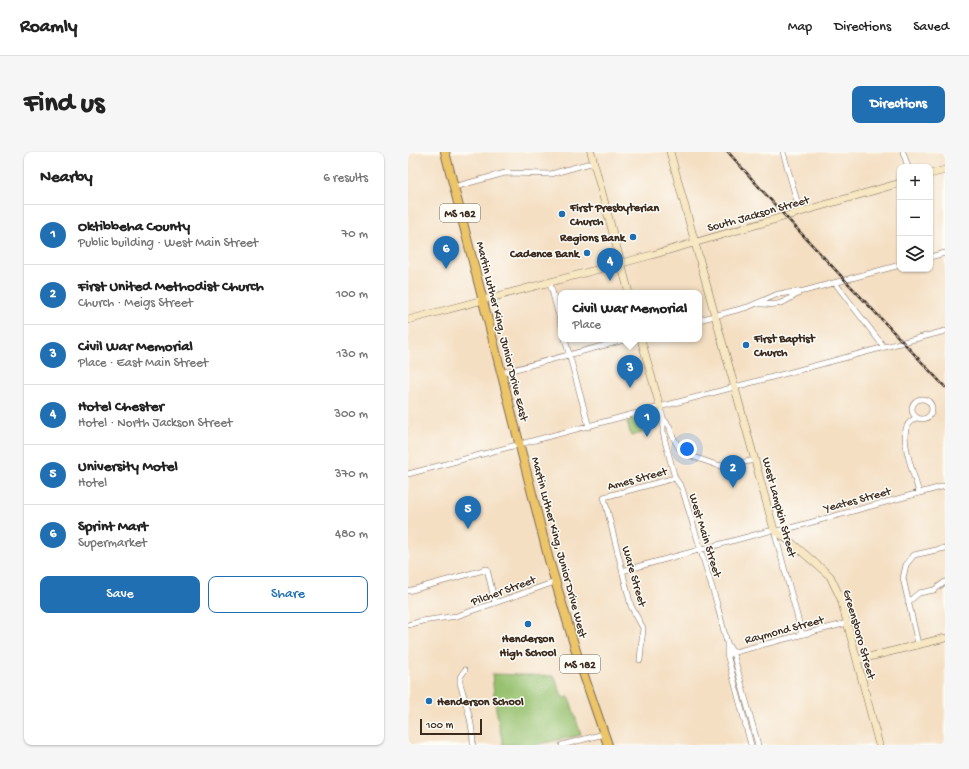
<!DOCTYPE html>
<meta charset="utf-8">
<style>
:root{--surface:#fff;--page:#f6f6f6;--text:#222;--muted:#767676;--line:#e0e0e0;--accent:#1f6fb2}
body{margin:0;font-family:"Gochi Hand",sans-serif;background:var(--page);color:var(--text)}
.controls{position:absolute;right:12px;top:12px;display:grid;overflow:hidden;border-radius:8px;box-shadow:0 1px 3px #0004}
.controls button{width:36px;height:36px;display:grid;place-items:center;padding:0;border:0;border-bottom:1px solid var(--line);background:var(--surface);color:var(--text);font:20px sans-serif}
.scale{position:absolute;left:12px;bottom:10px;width:62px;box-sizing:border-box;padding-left:4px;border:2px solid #3b2a1e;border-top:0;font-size:11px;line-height:14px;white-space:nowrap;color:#3b2a1e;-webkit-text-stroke:3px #fdfcf7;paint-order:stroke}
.you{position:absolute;left:279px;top:297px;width:14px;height:14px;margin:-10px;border:3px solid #fff;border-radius:50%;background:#1a73e8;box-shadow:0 0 0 6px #1a73e833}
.badge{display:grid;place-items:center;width:26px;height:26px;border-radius:50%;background:var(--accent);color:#fff;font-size:13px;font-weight:700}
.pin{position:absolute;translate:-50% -33px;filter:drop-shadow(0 1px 2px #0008)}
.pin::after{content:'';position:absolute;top:21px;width:14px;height:12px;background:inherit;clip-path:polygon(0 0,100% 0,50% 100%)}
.popup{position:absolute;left:150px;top:138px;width:144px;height:52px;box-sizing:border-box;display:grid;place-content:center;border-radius:8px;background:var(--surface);filter:drop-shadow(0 1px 3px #0005);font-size:13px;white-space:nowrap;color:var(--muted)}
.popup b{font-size:15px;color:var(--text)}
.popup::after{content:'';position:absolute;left:50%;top:100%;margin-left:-8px;border:8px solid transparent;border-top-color:var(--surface)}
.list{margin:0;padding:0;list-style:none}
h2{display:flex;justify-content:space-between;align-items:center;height:52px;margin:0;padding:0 16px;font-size:17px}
h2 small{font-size:13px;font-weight:400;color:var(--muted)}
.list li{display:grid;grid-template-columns:26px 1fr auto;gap:12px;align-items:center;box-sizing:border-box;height:60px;padding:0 16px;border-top:1px solid var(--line)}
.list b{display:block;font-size:15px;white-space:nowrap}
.list p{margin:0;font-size:13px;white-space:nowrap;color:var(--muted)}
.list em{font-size:13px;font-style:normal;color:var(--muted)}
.actions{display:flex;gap:8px;padding:12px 16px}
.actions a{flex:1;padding:9px 0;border:1px solid var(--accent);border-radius:8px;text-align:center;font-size:14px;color:var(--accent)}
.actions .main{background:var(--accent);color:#fff}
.icon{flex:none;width:22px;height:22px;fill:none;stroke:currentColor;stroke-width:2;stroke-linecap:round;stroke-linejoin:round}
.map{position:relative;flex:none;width:537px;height:593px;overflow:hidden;border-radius:8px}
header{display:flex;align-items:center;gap:24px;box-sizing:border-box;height:56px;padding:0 20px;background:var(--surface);border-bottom:1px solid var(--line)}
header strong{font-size:19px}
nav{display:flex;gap:22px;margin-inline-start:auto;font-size:14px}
.intro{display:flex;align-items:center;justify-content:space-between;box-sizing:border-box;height:96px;padding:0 24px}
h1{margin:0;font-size:28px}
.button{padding:10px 18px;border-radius:8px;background:var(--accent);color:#fff;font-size:14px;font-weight:700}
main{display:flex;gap:24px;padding:0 24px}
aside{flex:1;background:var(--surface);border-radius:8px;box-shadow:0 1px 3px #0004}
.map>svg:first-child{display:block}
.green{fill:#97c16e;stroke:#697646}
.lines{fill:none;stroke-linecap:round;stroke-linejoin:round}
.street-casing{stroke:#7c6958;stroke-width:6}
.secondary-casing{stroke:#7c6958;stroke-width:8}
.primary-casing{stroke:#7c6958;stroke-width:10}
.street{stroke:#fff;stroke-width:5}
.secondary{stroke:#f7e8c3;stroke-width:7}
.primary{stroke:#ecc569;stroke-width:8}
.rail-casing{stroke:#3b2a1e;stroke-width:2.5}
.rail{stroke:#fdfcf7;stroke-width:1;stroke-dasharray:3;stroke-linecap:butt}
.poi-dot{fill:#1f6fb2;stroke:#fdfcf7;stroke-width:1.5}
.labels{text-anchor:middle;stroke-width:3;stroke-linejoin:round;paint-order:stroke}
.shield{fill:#fdfcf7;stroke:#75695f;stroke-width:1}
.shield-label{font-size:11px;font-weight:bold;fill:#3b2a1e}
.poi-label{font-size:12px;font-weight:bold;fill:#3b2a1e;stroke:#fdfcf7;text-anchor:start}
.street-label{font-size:12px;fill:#3b2a1e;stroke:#fdfcf7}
</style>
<header>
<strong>Roamly</strong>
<nav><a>Map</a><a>Directions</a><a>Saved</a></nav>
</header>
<div class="intro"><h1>Find us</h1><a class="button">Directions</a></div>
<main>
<aside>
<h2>Nearby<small>6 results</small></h2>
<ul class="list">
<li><span class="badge">1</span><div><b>Oktibbeha County</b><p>Public building · West Main Street</p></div><em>70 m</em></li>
<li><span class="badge">2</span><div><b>First United Methodist Church</b><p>Church · Meigs Street</p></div><em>100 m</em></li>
<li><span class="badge">3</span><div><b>Civil War Memorial</b><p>Place · East Main Street</p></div><em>130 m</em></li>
<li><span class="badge">4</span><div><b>Hotel Chester</b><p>Hotel · North Jackson Street</p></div><em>300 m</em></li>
<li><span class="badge">5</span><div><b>University Motel</b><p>Hotel</p></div><em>370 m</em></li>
<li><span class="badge">6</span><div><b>Sprint Mart</b><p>Supermarket</p></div><em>480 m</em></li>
</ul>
<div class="actions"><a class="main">Save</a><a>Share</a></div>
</aside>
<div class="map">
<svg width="537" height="593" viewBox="0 0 537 593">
<rect width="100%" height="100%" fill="#fdfcf7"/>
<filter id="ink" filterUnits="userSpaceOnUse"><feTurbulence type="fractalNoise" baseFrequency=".025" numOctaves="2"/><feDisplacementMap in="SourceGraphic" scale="8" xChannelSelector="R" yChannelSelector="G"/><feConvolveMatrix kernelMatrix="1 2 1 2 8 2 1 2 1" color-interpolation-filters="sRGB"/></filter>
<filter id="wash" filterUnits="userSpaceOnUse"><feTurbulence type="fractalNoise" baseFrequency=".012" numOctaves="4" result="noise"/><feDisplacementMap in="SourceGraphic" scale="16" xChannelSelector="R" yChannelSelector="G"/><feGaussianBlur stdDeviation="0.9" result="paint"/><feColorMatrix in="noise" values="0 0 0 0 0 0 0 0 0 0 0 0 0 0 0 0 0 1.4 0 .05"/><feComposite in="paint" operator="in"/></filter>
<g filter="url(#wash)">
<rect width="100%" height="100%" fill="#f4dfc3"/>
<!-- green -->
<path class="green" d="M231,266L235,281L223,284L219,269Z
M84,522L146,524L155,546L161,545L173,583L127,593H95L87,552Z"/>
</g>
<g filter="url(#ink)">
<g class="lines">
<defs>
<path id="street" d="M375,0L392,60
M495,0L500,15
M46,35L97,21L143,22L186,10
M522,105L537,101
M142,131L153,172
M427,131L476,195
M353,152C359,152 364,153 369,152C377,151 383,145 390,142
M291,168L340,155L370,142L396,139L492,113
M157,187L181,275
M93,221L220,187
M504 257a10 10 0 1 1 20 0a10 10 0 1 1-20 0Z
M252,255L255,266V280L257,289L267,326L274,336L309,452L319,491V502L343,593
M255,266L262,275L263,281L271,296L283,304L309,313L316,314L347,308
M508,266C504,268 501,270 499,274C492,289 507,325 511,341
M0,322L537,179
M366,378L394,482
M214,419L361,379L375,378L537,334
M0,439L79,417L87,451
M500,450L511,441L526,438L537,430
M0,473L14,469L49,464L147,430
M319,491L325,501L350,593
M510,492L495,426L498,413L506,403L537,396
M319,502L439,471
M232,508L235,476L223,454L196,345L267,326
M57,518L52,525V531C58,552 65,571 65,593
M154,593L196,582"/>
<path id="secondary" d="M183,0L221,141
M262,0L366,378L384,391L422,424L433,447L471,593
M522,22L537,18
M0,168L244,103L492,31
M233,187L252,255
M449,508L537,486"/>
<path id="primary" d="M37,0L141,408L171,509L200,593"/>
</defs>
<!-- street casing -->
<use href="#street" class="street-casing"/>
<!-- secondary casing -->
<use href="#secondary" class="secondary-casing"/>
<!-- primary casing -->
<use href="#primary" class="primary-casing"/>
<!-- street -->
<use href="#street" class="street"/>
<!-- secondary -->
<use href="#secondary" class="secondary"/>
<!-- primary -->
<use href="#primary" class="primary"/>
<defs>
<path id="rail" d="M320,0L377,64L537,235"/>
</defs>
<!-- rail casing -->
<use href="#rail" class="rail-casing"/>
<!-- rail -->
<use href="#rail" class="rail"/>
</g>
</g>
<!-- markers -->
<g class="poi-dot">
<circle cx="154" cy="62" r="4"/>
<circle cx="225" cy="85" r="4"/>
<circle cx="179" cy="101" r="4"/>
<circle cx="338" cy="193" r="4"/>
<circle cx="120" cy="472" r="4"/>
<circle cx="21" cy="549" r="4"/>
</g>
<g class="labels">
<!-- shield labels -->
<g class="shield">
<rect x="32" y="52" width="40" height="18" rx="3"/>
<rect x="152" y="503" width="40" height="18" rx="3"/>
</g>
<g class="shield-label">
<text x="52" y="65">MS 182</text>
<text x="172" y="516">MS 182</text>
</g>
<!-- poi labels -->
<g class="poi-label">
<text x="162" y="59">First Presbyterian<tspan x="162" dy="14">Church</tspan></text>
<text x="217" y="89" text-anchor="end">Regions Bank</text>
<text x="171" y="105" text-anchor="end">Cadence Bank</text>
<text x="346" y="190">First Baptist<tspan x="346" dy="14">Church</tspan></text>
<text x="120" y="490" text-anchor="middle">Henderson<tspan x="120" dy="14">High School</tspan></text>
<text x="29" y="553">Henderson School</text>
</g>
<!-- street labels -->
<g class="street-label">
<text transform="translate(350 61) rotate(-16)" y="4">South Jackson Street</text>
<text transform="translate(95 179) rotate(76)" y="4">Martin Luther King, Junior Drive East</text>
<text transform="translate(229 326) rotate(-15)" y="4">Ames Street</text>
<text transform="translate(449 347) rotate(-15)" y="4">Yeates Street</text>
<text transform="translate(372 355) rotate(75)" y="4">West Lampkin Street</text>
<text transform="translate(298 383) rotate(73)" y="4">West Main Street</text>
<text transform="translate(152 395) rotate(75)" y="4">Martin Luther King, Junior Drive West</text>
<text transform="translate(227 424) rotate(74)" y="4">Ware Street</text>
<text transform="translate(95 438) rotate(-20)" y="4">Pilcher Street</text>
<text transform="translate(376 477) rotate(-15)" y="4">Raymond Street</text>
<text transform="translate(452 482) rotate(74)" y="4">Greensboro Street</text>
</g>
</g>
</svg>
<div class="controls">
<button>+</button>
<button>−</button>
<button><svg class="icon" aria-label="layers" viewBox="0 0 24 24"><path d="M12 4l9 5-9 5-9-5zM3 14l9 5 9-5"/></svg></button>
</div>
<div class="scale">100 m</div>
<div class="you"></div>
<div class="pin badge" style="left:239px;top:285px">1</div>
<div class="pin badge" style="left:325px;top:336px">2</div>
<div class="pin badge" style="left:222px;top:236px">3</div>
<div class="popup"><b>Civil War Memorial</b>Place</div>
<div class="pin badge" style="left:202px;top:129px">4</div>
<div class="pin badge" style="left:60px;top:377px">5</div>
<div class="pin badge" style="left:38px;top:117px">6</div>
</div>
</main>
